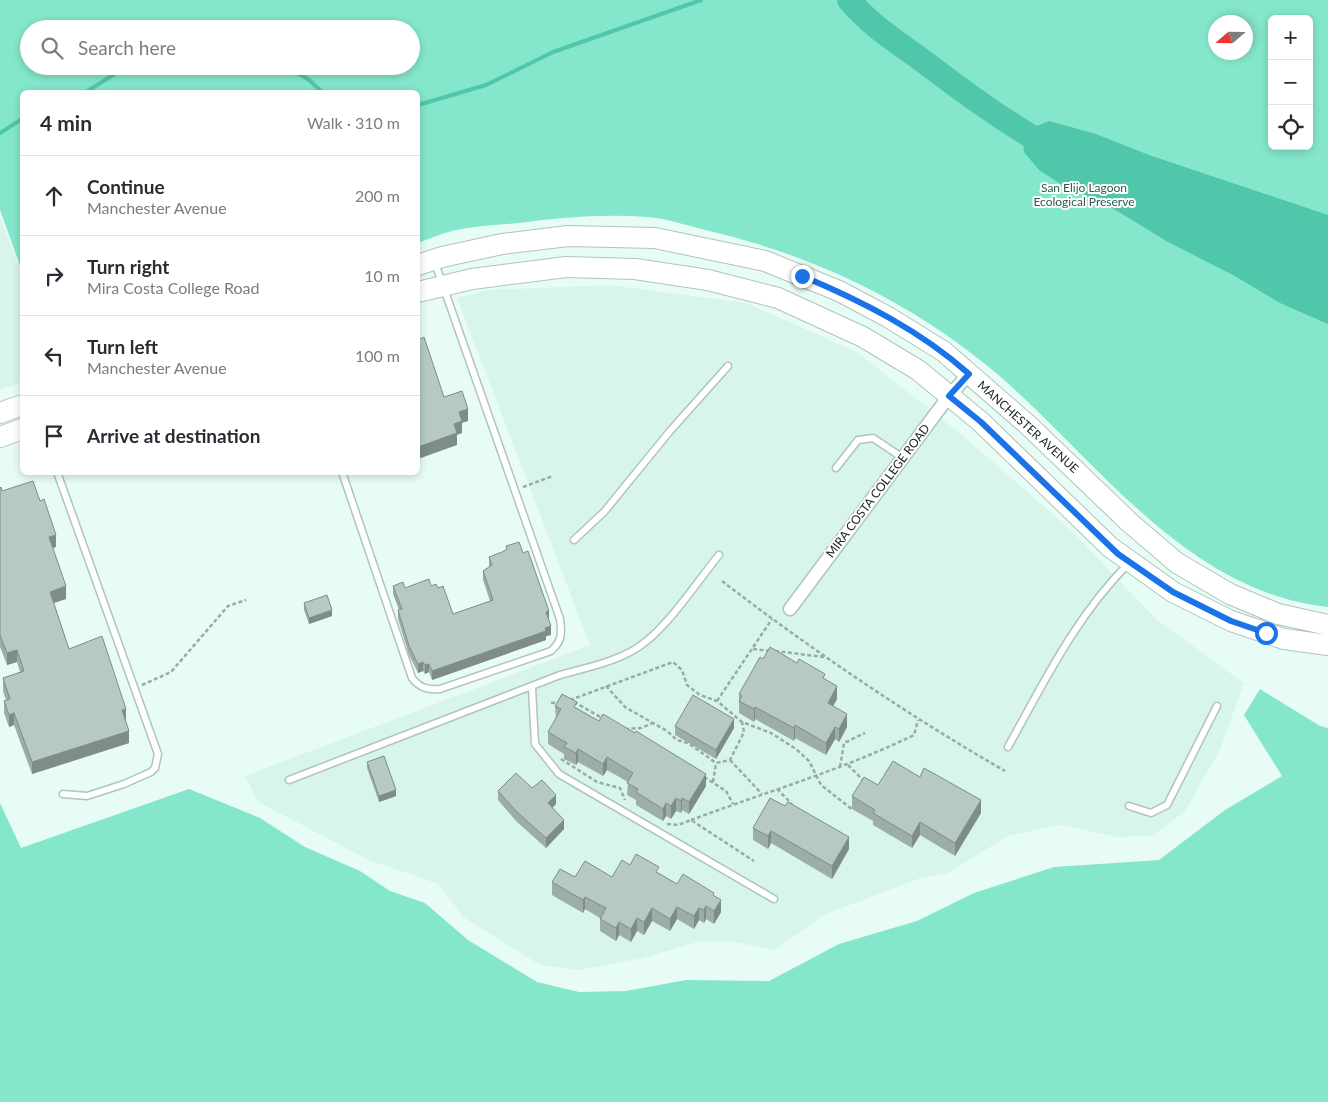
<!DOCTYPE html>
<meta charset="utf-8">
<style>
:root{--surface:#fff;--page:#f7f7f7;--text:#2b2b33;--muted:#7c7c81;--line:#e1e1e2}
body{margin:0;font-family:Lato,sans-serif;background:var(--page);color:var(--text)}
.controls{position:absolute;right:15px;top:15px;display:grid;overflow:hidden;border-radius:8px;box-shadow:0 2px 8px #0003}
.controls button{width:45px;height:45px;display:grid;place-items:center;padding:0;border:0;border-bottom:1px solid var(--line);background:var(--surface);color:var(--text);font:25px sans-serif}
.compass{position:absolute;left:1208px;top:15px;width:45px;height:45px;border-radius:50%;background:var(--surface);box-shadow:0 2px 8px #0003;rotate:250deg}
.stop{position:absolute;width:15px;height:15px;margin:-11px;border:4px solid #1a73e8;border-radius:50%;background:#fff}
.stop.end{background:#1a73e8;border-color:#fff;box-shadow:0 1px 5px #0008}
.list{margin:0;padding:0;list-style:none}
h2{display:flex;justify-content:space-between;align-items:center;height:65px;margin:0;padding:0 20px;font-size:21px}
h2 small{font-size:16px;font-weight:400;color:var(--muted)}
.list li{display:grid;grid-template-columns:32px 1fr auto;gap:15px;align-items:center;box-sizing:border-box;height:80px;padding:0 20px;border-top:1px solid var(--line)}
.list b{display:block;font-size:19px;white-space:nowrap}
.list p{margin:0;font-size:16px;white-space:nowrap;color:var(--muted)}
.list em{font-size:16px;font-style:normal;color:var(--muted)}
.icon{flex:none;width:28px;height:28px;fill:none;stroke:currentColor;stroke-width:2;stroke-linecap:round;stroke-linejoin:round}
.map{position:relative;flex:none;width:1328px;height:1102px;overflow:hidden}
.search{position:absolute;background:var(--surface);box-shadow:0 2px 8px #0003;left:20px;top:20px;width:400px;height:55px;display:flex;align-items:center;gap:12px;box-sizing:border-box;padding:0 18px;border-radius:28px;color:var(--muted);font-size:19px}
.panel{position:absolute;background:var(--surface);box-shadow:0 2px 8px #0003;left:20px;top:90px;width:400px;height:385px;border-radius:8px}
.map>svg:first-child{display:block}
.built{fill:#d7f5eb}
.green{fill:#84e6cb;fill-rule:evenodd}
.water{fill:#50c7aa}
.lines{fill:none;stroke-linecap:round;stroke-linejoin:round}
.stream{stroke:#50c7aa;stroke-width:4}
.river{stroke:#50c7aa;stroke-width:24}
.lane-casing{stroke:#b0c4bd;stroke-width:9}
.street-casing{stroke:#b0c4bd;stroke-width:15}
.primary-casing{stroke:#b0c4bd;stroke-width:22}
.path{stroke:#9baaa6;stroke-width:2.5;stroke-dasharray:4 2.5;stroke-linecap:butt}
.lane{stroke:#fff;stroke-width:6}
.street{stroke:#fff;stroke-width:12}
.primary{stroke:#fff;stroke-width:20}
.wall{fill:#9dada8}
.shaded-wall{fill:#7f8d88}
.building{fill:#b6c9c3;stroke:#7f8d88}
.route{stroke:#1a73e8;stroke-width:6}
.labels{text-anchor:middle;stroke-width:4;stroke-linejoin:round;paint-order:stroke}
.park-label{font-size:12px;fill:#2b5c4f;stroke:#fff}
.street-label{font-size:12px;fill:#202825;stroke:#fff}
</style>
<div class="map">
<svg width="1328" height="1102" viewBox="0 0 1328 1102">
<rect width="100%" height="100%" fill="#e8fcf6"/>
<!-- built -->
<path class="built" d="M0,216L22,276V382L0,390Z
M610,285L746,303L857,352L955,429L1072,531L1157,620L1244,683L1220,750L1185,811L1152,836L1117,837L1061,825L1008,836L948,873L921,878L826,914L774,950L730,941L697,942L643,958L579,970L540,965L463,917L439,884L371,861L258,802L245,776L590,645L457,298L488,290Z"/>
<!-- green -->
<path class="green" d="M0,0H1328V607C1189,592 1100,465 1003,379C919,306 817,256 709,231C689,226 669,219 648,217C605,214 562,217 519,223C497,225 473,226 452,231C440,234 429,239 418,243V92H22V271L0,210ZM1272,19H1309V146H1272ZM1216,22H1246V52H1216ZM29,29H411V66H29Z
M1260,689L1320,726L1328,728V1102H0V803L21,848L189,789L260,818L305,847L360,871L390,891L425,903L468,940L537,982L579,992L626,991L686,980L769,981L839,944L917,921L974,893L1054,867L1159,860L1225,810L1282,776L1244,715Z"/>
<!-- water -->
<path class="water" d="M1049,121L1096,134L1149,155L1328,215V324L1280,303L1233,275L1168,242L1109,206L1059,183L1039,170L1024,152L1022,132Z"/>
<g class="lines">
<!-- stream -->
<path class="stream" d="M285,66L308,79L322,92
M86,92L124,68L132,66
M418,105L486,85L553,52L701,0
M0,133L22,119"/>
<!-- river -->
<path class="river" d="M849,0C870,25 897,42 923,61C964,92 1006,123 1051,148"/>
<defs>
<path id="lane" d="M836,468L858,440L873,438L903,458
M57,472L158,754L155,768L151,772L124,784L87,796L63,794
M342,472L412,678C420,688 427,690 440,689L551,651C562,641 562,634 560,619L435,263
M574,540L604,512L670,431L728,366
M532,688L535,744L559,774L774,899
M1008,747C1044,682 1076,616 1129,563
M289,780L560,675C585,668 615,662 637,648C666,630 696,583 719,555
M1129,806L1151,813L1167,805L1217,706"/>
<path id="street" d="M790,609L949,396L969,374"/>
<path id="primary" d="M418,265L442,257L502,244L568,236L655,238L765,261L839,291L888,317L943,351L1028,425L1129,522L1177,563L1230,594L1278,614L1328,625
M418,292L472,279L566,267L635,269L708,280L778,298L863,337L918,370L981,422L1110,547L1173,592L1231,621L1284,639L1328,645
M0,413L22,405
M0,437L22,429"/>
</defs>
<!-- lane casing -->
<use href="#lane" class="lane-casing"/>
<!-- street casing -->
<use href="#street" class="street-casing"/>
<!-- primary casing -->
<use href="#primary" class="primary-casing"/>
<!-- path -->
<path class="path" d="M523,487L553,476
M722,581C812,650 906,714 1005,771
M753,649L770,651
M775,651L824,657
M142,685L171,672L228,606L246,600
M606,686L625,707L667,731L677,740L688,743L716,763L730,760L744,732L742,722
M570,700L673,662L682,670L687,685L700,695L717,701L742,722L771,733L796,749L809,761L821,785L853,810
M717,701L772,619
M574,702L604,719
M551,703L560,702
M625,729L641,728L653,723
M561,759L597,782L620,788L625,800
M730,760L762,794
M848,765L864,781
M840,767L844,743L865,733
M704,777L726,791L733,804
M713,782L716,763
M777,789L792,804
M691,820C766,792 842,770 914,735L918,720
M667,824L678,825L691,820L754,861"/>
<!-- lane -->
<use href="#lane" class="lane"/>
<!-- street -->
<use href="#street" class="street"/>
<!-- primary -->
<use href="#primary" class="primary"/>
</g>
<!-- wall -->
<path class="wall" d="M0,488L56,547L53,548L66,599L54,603L69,649L126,721L129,743L32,774L14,725L9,727L4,713V701L6,700L3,691V678L20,672L17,662L7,665L0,647Z
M506,546L549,619L548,620L551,635L546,636V640L432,680L429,672L425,674L423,671L418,673L409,655L398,619V610H399L393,594V586L405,588L431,586L438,588L453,614L490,601L483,580V571L489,567V557L502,552L506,550Z
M304,603L332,616L309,624L304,610Z
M763,659L825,679L837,699L833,706L847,727L839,742L835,739L826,755L795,738L794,741L755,719L754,722L739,713V694Z
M555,706L577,708L706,786L689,814L682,810L681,813L676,811L671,819L666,816L663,821L636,805V800L627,795L628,782L607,770L603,776L578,762L576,765L564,759V754L548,744V732L556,719Z
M675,726L734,728L716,759L675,735Z
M367,762L396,796L379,802L367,768Z
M878,785L981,813L955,856L920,835L912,848L873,825V821L852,809V796Z
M498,791L556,804L552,808L564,829L546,848L517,822L498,800Z
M770,798L849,849L832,879L771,843L768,849L753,840V828Z
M630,865L659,873L677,884L714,896L721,912L714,924L706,919L704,923L699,920L694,929L677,919L670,931L652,921L644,935L637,931L631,942L619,935L616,941L600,931V918L585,909L583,913L552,895V882L575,877H612Z"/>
<!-- shaded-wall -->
<path class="shaded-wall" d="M468,409V421L462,423V433L457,435V445L418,459V447L454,424L459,412Z
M56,535V547L49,549V537Z
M66,586V599L50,604V592Z
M332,610V616L309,624V618Z
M549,611V619L546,620V612Z
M551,626V635L546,636V640L432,680V671Z
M17,650V662L7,665V653Z
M423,662V671L418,673V664Z
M429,664V672L425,674V665Z
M837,686V699L828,715V703Z
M755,707V719L754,722V709Z
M126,709V721L122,723V710Z
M14,713V725L9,727V715Z
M847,714V727L839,742V729Z
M734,719V728L716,759V750Z
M795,725V738L794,741V728Z
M835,727V739L826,755V743Z
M129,731V743L32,774V762Z
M578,749V762L576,765V753Z
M607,757V770L603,776V764Z
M706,774V786L689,814V802Z
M396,790V796L379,802V796Z
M556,795V804L548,812V803Z
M676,798V811L671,819V806Z
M682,798V810L681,813V801Z
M981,800V813L955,856V843Z
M666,803V816L663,821V809Z
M564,820V829L546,848V838Z
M920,822V835L912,848V836Z
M771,831V843L768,849V836Z
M849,837V849L832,879V866Z
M585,897V909L583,913V900Z
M721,900V912L714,924V911Z
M706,906V919L704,923V910Z
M677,907V919L670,931V919Z
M652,908V921L644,935V922Z
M699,908V920L694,929V916Z
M637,918V931L631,942V929Z
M619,922V935L616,941V928Z"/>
<!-- building -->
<path class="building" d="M424,337L444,397L462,391L468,409L459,412L462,421L454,424L457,433L418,447V340Z
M33,481L40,501L44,499L56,535L49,537L66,586L50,592L69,649L102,636L126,709L122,710L129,731L32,762L14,713L9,715L4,701L10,699L3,678L24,671L17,650L7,653L0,635V488L1,487L2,491Z
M519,542L523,553L528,551L549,611L546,612L551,626L545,628L546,631L432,671L429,664L425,665L423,662L418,664L409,646L398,610L402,609L393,586L403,582L405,588L429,579L431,586L436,584L438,588L443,586L453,614L493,600L483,571L492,565L489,557L502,552L507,549L506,546Z
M327,595L332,610L309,618L304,603Z
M770,647L797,663L799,659L825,674L823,678L837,686L828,703L847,714L839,729L835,727L826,743L795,725L794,728L755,707L754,709L739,701L742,696L739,694L760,657L763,659Z
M562,694L577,702L574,707L599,721L603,714L635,733L636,731L706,774L689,802L682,798L681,801L676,798L671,806L666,803L663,809L636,792L638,789L627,783L633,773L607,757L603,764L578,749L576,753L564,747L567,743L548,732L561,709L555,706Z
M693,695L734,719L716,750L675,726Z
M384,756L396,790L379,796L367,762Z
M893,761L920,777L924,768L981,800L955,843L920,822L912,836L873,813L875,810L852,796L864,777L878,785Z
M516,773L532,788L542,780L556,795L548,803L564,820L546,838L517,812L498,791Z
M770,798L785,806L788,802L849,837L832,866L771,831L768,836L753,828Z
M636,854L659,867L656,872L677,884L683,874L714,893L713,895L721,900L714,911L706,906L704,910L699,908L694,916L677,907L670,919L652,908L644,922L637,918L631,929L619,922L616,928L600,919L606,908L585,897L583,900L552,882L560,869L575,877L585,861L612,877L622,860L630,865Z"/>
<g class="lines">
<!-- route -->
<path class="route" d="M802,276C862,301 921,331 969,374L949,396L981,422L1118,554L1173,592L1231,621L1266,633"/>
</g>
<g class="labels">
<!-- park labels -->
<g class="park-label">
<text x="1084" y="192">San Elijo Lagoon<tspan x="1084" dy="14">Ecological Preserve</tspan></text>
</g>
<!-- street labels -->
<g class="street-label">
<text transform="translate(1028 427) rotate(42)" y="4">MANCHESTER AVENUE</text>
<text transform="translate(878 491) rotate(-53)" y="4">MIRA COSTA COLLEGE ROAD</text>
</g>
</g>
</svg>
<div class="controls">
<button>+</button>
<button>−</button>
<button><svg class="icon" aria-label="locate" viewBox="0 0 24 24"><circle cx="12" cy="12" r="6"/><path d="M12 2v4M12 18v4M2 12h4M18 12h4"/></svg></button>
</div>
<svg class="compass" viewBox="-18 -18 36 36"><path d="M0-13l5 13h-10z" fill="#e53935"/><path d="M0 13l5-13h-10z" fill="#7c7c81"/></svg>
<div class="stop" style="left:1266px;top:633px"></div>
<div class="stop end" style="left:802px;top:276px"></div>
<div class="search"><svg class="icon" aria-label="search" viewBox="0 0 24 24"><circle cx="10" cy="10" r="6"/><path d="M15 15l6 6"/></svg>Search here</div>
<section class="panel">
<h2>4 min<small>Walk · 310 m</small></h2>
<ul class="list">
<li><svg class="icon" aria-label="ahead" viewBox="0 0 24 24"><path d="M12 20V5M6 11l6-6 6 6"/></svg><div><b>Continue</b><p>Manchester Avenue</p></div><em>200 m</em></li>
<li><svg class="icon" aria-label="right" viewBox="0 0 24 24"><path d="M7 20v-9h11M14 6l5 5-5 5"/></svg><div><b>Turn right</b><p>Mira Costa College Road</p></div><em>10 m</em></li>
<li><svg class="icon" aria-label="left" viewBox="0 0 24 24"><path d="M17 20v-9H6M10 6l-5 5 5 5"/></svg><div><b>Turn left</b><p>Manchester Avenue</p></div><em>100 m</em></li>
<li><svg class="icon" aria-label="arrive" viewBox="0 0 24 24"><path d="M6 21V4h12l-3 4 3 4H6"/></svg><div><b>Arrive at destination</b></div></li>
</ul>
</section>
</div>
